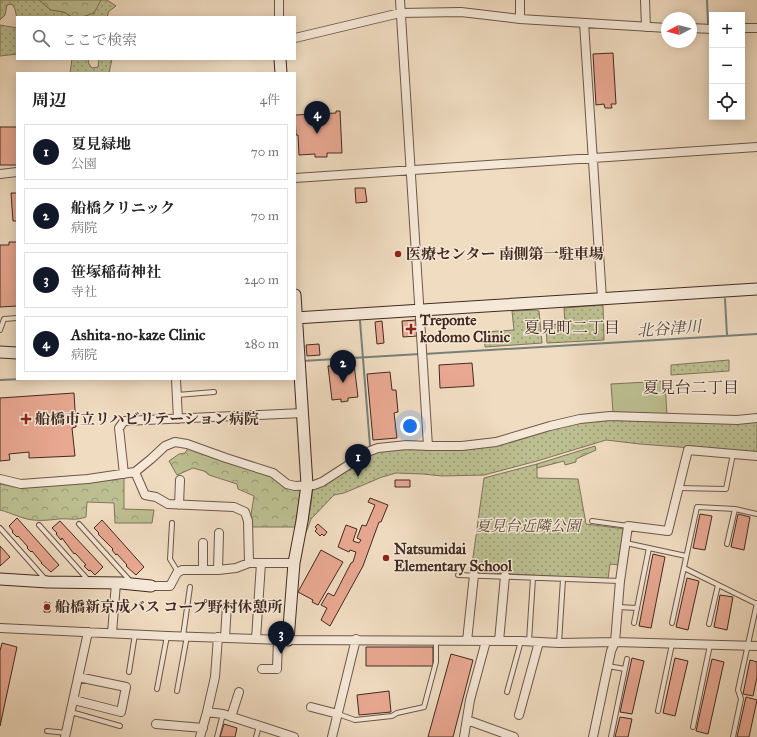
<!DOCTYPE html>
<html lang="ja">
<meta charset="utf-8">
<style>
:root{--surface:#fff;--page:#f6f6f6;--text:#222;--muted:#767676;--line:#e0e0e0;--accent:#111827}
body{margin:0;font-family:"IM FELL Great Primer","Noto Serif JP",serif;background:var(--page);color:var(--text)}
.controls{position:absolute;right:12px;top:12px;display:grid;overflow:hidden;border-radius:0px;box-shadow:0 2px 10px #0003}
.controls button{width:36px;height:36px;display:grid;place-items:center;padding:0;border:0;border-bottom:1px solid var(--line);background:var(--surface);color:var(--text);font:20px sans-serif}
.compass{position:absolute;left:661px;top:12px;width:36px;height:36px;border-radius:50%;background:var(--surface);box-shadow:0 2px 10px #0003;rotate:263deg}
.you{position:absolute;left:410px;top:426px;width:14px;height:14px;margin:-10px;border:3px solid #fff;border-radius:50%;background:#1a73e8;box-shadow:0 0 0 6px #1a73e833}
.badge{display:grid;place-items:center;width:26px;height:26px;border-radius:50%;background:var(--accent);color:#fff;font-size:13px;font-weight:700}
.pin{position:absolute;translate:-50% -33px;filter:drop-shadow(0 1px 2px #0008)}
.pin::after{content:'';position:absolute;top:21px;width:14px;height:12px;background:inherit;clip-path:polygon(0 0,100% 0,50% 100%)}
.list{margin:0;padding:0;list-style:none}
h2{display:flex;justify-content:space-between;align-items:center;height:52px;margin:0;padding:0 16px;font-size:17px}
h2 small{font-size:13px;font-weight:400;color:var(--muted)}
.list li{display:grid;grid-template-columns:26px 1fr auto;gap:12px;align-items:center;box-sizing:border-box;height:56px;margin:0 8px 8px;padding:0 8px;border:1px solid var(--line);border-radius:0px}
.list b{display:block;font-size:15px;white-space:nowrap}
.list p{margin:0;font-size:13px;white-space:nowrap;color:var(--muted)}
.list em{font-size:13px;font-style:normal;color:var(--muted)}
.icon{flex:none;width:22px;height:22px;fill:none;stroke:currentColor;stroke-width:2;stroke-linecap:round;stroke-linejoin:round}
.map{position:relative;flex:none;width:757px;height:737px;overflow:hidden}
.search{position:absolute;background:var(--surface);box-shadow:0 2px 10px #0003;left:16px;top:16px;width:280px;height:44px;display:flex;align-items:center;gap:10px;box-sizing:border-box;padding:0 14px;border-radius:0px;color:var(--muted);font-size:15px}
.panel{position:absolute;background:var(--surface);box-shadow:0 2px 10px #0003;left:16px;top:72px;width:280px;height:308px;border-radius:0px}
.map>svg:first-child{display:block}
.green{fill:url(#green-dots);stroke:#7f7459}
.forest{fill:url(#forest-crowns);stroke:#7f7459}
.pitch{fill:#bcbf91;stroke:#7f7459}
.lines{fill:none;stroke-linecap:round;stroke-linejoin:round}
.stream{stroke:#778179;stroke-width:2}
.building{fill:#e9a892;stroke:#422a21}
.lane-casing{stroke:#6e5649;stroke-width:6}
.street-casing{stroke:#6e5649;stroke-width:10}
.secondary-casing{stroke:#422a21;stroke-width:13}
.lane{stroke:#f5e8d7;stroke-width:4}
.street{stroke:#f5e8d7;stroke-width:8}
.secondary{stroke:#f5e8d7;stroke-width:11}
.poi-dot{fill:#8f2418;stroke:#f5e8d7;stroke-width:1.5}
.labels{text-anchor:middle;stroke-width:3;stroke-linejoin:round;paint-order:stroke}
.poi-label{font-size:15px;font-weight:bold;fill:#422a21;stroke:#f5e8d7;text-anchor:start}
.park-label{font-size:15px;font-style:italic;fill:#5a4837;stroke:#f5e8d7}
.neighbourhood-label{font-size:16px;fill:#422a21;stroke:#f5e8d7}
.water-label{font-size:16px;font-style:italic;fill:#584e46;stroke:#f5e8d7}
</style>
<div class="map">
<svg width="757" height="737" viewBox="0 0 757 737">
<defs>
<pattern id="green-dots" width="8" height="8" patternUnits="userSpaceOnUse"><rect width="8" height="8" fill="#bcbf91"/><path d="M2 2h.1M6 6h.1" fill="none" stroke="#9a9b76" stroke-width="1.8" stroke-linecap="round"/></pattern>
<pattern id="forest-crowns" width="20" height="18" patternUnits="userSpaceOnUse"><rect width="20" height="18" fill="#bcbf91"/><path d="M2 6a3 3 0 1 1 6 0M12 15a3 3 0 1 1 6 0" fill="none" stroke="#9a9b76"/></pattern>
</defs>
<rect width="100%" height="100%" fill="#f0dcc1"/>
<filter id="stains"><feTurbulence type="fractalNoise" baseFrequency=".005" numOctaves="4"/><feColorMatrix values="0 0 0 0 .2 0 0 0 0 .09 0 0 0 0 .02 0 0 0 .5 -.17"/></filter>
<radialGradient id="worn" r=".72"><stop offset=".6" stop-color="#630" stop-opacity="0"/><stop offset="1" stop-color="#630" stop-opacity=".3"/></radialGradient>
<!-- green -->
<path class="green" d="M0,0H39L51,10L64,12L72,17H17V19L15,9L12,4L7,5L5,15L0,20Z
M101,0H107L116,6L109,11L107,17H82C90,15 97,8 101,0Z
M0,25L17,28V54L0,56Z
M72,59H88L89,64L92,68L98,67L99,59H112L109,73H70Z
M603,305L604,340L547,343L546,325L565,324L564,308Z
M536,310L539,311L542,343L485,347L484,332L514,330L512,311Z
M729,360V371L671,375V365Z
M610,418L757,421V453L640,444L606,440L537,461L484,475L442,476L423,474L396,473L382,477L344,493L334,495L311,519L305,535L311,504L313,487L371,453L387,449H462L550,428Z
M537,464V478L578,479L586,524L625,529L619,565L610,564L608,579L471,572L484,478Z"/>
<!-- forest -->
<path class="forest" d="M39,0H101L94,13L82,17H72L64,12L51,10Z
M595,446L596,450L576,459V462L565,465L564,461L537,468V464Z
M189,447L271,475L301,488L295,527H252L251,515L254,496L238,489L237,484L209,475L204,471L193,468L177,475L169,461L179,454L185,453Z
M124,478V509L154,510L152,523H115L114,503L87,502L86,517C74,521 70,518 58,519C50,520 41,521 33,520C22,519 12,513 0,510V482H89Z"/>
<!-- pitch -->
<path class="pitch" d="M665,381L667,415L613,412L611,384Z"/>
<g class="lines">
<!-- stream -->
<path class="stream" d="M707,0L708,23
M725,299L727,335
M360,321L370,446
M424,354L757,334
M302,361L420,354
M0,380L23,379"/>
</g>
<!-- building -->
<path class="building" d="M613,53L616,104H611L612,108H605L604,104L596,105L593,54Z
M336,111H340L342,153H327V157H315V154L299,155L298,135H296L295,115L336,113Z
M0,127H17V165H0Z
M355,188H365L367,202L356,203Z
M11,193H17V221H13Z
M9,242H17V306L0,307V245H9Z
M416,320L417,336L403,337L402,321Z
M382,321L384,343L377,344L375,322Z
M319,344L320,355L307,356L306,345Z
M472,363L474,386L440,388L439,365Z
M354,364L358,397L348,398V401L341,402V399L332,400L328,366Z
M390,372L392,390H396L398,412L394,413L397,438L373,440L367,374Z
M74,393L76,427L72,428L75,456L29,458V452L9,454L10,460L0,461V398Z
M395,480H410V487H395Z
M370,498L388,505L381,522H379L363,566L330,626L321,620L327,608L321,605L328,593L334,596L351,563L353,562L356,552L350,550L349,552L338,547L346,525L357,529L353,541L359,543L361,540L357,538L362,525L366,526L375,505L368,502Z
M700,514L712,516L705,550L693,548Z
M738,514L750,517L744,550L731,547Z
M17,518L59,565L51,572L41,563H42L32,551L31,552L27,548L28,547L18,536L17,537L12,532L13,531L9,526Z
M102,520L144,567L136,575L126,566L127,565L117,554L116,555L112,550L113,549L98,534L99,533L94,528Z
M60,521L103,567L95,575L90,570L89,571L84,566L86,565L75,553L74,554L62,538L61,540L56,534L57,533L52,528Z
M318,524L327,532L324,536L322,534L320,536L315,531L317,529L315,527Z
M0,546L10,557L0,566Z
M321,550L343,562L318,605L312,602L313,600L298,592Z
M653,554L665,557L651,628L639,626Z
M687,578L699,581L688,630L676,627Z
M720,595L733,597L727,630L714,627Z
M45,602L50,603V612H44Z
M2,643L17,647L0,726V651Z
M366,647H433V666H366Z
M451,654L473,660L453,737H428Z
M632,658L644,661L632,714L620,712Z
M675,658L688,661L675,716L663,713Z
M712,659L724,662L708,734L696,731Z
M750,660L757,662V677L753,696L743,694Z
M389,691L391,712L359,715L357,695Z
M746,697L757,700L749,737H737Z
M620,717L632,719L628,737H615Z
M224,724L237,728L235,737H220Z"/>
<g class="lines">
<defs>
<path id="lane" d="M0,330L4,319L17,318
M177,395L214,392
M679,488L726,489L733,454
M592,521L628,526
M172,523L170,559L178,572
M79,524L132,583
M39,525L89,581
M0,528L46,580
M626,543L686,556
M727,544L735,509
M684,568L757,604
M458,575L620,581
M618,607L637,608
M634,623L649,548
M672,623L697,507L735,509L757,514
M709,624L718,585
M183,636L190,587
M529,641L533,578
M559,643L563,579
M608,666L625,669
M129,672L135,634
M157,689L167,636
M177,691L187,636
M507,692L521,641
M658,711L672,644
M71,712L120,726
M338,714L355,720L392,716L397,713L424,707L436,662V641
M693,727L710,645
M47,731L67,733
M217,737L223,714
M256,737L259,726
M611,737L627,659
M733,737L741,699L738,690L757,603"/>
<path id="street" d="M279,0V17
M400,0L428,446
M520,0V19
M645,0L646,27
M584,23L602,299
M691,28L712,29
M742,28H757
M295,38L400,13L461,12L520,19L667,28
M0,174L17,172
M295,178L757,147
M176,379L178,419
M135,472L145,495L156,497L168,504L234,507L245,512L248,521L249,563
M124,474L119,428L124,421L303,413
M0,479L21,484L88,479L135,472L151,459L165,446L175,442L187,444L226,458L273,473L287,484L295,486L314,485L322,482L370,451L378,448L407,445L428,446H462L496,442L550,426L580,419L610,416L737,420L757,418
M179,505L180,480
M203,570V543
M218,570L219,533
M151,586H170L177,573L182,570H218L236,568L249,563H294
M0,628L167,636L284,640L521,641L559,643L615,642L757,646
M112,633L116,583
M225,637L227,605
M256,639L261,563
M467,641L474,575
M499,641L505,576
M262,669H277L278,639
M74,700L121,712L126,687L78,677
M311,707L338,714
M207,712L215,677L218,637
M519,715L539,642
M231,717L239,692
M467,720L514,737
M156,724L203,728
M65,737L88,632
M200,737L207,712L223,714L294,737
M332,737L356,639
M464,737L470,700L486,641
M593,737L611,651L615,642L620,581L628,526L668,531L688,450L757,456"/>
<path id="secondary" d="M280,59L281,73
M295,318L757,289
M0,352L17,353
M0,579L48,582L121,583L151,586
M288,640L294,563L302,521L307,485L295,295"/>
</defs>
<!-- lane casing -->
<use href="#lane" class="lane-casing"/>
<!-- street casing -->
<use href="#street" class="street-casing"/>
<!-- secondary casing -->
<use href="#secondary" class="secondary-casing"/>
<!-- lane -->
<use href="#lane" class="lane"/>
<!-- street -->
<use href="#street" class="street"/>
<!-- secondary -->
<use href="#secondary" class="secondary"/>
</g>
<!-- markers -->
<g class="poi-dot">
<circle cx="398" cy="254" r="4"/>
<path d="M409 323h4v4h4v4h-4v4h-4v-4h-4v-4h4z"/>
<path d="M24 413h4v4h4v4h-4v4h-4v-4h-4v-4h4z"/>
<circle cx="386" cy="558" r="4"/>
<circle cx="47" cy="607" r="4"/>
</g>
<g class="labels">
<!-- poi labels -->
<g class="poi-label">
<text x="406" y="259">医療センター 南側第一駐車場</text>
<text x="420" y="325">Treponte<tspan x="420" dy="17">kodomo Clinic</tspan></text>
<text x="35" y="424">船橋市立リハビリテーション病院</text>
<text x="394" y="554">Natsumidai<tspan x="394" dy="17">Elementary School</tspan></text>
<text x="55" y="612">船橋新京成バス コープ野村休憩所</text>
</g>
<!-- park labels -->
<g class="park-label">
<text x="528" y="531">夏見台近隣公園</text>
</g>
<!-- neighbourhood labels -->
<g class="neighbourhood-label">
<text x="572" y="333">夏見町二丁目</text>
<text x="691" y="393">夏見台二丁目</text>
</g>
<!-- water labels -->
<g class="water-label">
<text transform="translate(669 328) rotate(-4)" y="6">北谷津川</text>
</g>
</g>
<rect width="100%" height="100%" filter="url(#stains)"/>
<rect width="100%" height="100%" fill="url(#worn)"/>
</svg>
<div class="controls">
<button>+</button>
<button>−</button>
<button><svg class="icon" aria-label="locate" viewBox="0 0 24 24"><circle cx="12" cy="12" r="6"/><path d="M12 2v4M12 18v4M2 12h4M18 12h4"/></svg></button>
</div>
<svg class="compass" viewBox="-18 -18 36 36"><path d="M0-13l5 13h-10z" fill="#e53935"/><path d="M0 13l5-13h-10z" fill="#767676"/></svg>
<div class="you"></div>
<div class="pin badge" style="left:358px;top:477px">1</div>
<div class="pin badge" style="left:343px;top:383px">2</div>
<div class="pin badge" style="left:281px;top:654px">3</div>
<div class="pin badge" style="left:317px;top:134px">4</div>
<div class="search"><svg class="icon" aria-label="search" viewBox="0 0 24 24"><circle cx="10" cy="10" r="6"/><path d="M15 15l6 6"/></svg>ここで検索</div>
<section class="panel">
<h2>周辺<small>4件</small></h2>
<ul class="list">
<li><span class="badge">1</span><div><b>夏見緑地</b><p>公園</p></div><em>70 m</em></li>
<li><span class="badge">2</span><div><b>船橋クリニック</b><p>病院</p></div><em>70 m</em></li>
<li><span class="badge">3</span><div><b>笹塚稲荷神社</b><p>寺社</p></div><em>240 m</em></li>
<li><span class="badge">4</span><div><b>Ashita-no-kaze Clinic</b><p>病院</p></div><em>280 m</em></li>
</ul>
</section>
</div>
